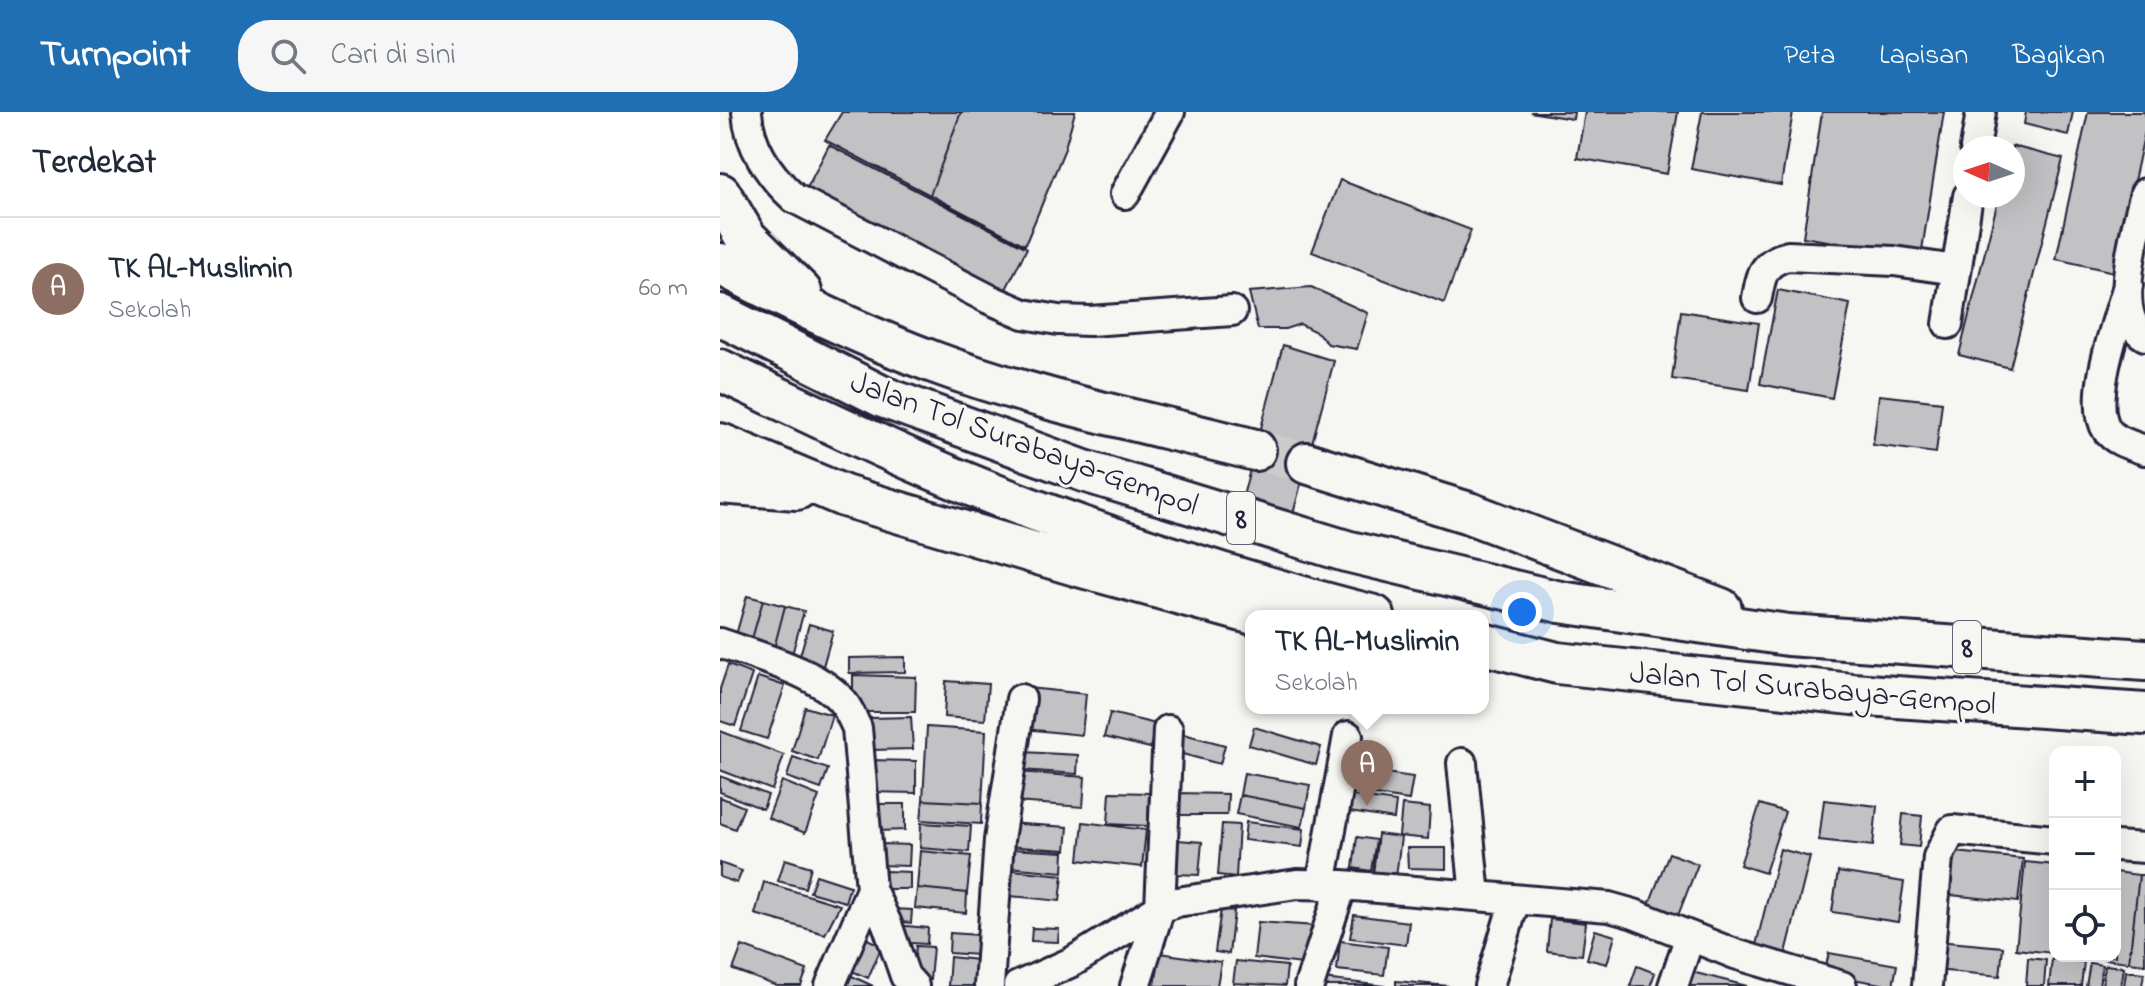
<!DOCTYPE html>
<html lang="id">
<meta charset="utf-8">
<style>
:root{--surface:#fff;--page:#f6f6f7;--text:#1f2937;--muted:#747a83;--line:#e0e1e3;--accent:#1f6fb2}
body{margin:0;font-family:"Indie Flower",sans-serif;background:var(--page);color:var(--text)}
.controls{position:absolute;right:24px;bottom:24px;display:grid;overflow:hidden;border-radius:16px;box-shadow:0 8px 32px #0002}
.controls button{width:72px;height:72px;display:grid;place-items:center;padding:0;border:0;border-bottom:2px solid var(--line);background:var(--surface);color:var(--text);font:40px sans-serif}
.compass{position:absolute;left:1233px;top:24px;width:72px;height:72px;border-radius:50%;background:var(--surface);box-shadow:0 8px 32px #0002;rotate:273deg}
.you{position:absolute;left:802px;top:500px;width:28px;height:28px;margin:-20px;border:6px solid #fff;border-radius:50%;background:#1a73e8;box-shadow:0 0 0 12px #1a73e833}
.badge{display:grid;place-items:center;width:52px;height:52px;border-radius:50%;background:var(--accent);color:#fff;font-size:26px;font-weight:700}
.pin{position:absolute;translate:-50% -66px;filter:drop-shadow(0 2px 4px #0008)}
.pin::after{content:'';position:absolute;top:42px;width:28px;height:24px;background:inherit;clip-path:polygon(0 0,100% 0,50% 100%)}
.popup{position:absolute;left:525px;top:498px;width:244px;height:104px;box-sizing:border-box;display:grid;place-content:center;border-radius:16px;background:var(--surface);filter:drop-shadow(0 2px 6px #0005);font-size:26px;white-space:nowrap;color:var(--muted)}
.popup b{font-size:30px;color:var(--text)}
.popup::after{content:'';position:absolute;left:50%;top:100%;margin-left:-16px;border:16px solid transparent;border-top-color:var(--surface)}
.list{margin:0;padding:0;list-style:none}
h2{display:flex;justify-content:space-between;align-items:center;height:104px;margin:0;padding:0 32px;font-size:34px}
h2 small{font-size:26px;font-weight:400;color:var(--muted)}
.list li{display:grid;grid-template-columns:52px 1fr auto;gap:24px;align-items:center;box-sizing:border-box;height:144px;padding:0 32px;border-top:2px solid var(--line)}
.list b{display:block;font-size:30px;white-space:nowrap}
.list p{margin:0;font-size:26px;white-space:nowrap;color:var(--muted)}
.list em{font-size:26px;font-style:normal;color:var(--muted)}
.icon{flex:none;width:44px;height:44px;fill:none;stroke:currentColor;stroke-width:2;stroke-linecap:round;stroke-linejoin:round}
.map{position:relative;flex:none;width:1425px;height:874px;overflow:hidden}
header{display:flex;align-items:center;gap:48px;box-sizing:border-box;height:112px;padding:0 40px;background:var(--accent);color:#fff}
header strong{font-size:38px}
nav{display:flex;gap:44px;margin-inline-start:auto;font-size:28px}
.search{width:560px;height:72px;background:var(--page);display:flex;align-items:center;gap:20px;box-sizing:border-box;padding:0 28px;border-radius:32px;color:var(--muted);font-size:30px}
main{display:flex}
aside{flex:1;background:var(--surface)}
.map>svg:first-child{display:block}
.building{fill:#c2c2c4;stroke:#22223b;stroke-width:2}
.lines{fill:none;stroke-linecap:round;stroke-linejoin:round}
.highway-tunnel{stroke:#cccccd;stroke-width:40;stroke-dasharray:40 20;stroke-linecap:butt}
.minor-casing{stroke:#22223b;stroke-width:34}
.highway-casing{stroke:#22223b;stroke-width:46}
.minor{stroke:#f6f6f2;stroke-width:28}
.highway{stroke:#f6f6f2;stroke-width:40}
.labels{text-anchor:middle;stroke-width:6;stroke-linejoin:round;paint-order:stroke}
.shield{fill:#f6f6f2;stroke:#626272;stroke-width:2}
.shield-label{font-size:30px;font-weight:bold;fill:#22223b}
.street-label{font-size:32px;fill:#22223b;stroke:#f6f6f2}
</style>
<header>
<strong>Turnpoint</strong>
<div class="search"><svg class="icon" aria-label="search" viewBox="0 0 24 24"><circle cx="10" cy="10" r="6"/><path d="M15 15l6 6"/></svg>Cari di sini</div>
<nav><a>Peta</a><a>Lapisan</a><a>Bagikan</a></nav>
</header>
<main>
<aside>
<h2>Terdekat<small></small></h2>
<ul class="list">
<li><span class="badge" style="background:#8d6e63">A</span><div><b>TK AL-Muslimin</b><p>Sekolah</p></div><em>60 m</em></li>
</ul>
</aside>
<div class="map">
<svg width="1425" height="874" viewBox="0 0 1425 874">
<rect width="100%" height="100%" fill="#f6f6f2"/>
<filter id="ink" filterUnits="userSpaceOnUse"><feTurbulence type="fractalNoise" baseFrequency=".0125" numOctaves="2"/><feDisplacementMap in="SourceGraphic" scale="16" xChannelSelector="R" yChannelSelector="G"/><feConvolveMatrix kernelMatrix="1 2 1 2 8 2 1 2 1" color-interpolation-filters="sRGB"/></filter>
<g filter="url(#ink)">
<!-- building -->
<path class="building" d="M122,0H241L210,83L105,28Z
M241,0H355L344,39L305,133L210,83Z
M810,0H854L853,7Z
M865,0H958L947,62L857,46Z
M982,0H1073L1061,73L971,57Z
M1102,0H1224L1201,144L1083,125Z
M1306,0H1353L1348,23L1304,12Z
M1368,0H1425V19L1394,160L1336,147Z
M109,33L307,136L282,185L84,82Z
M1292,34L1343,47L1290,256L1239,243L1279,84H1293Z
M620,68L751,118L724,191L592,140Z
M591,175L648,201L637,237L608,232L598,221L580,212L565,217H538L529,180Z
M1058,178L1130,192L1112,286L1040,272Z
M961,199L1039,211L1029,278L952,267Z
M563,233L614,249L570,413L519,399Z
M1159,283L1222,290L1216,341L1153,333Z
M27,484L43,488L30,534L14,530Z
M43,488L65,494L53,540L30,534Z
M65,494L84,499L71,546L53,540Z
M89,512L113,519L101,561L77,554Z
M185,545V560L129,561V546Z
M8,553L32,562L15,614L0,609V577Z
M133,563L196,565L195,600H133Z
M38,565L65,574L47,627L21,619Z
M226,569L268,572L265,608L224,605Z
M308,576L366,582L362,623L305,617Z
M85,595L112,603L98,648L72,639Z
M390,601L436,612L430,636L384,625Z
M191,605L193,637L151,638V606Z
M207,615L266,619L262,691L203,688Z
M534,615L601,635L596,653L529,633Z
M0,619L64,643L52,678L0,658Z
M456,620L505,633L500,652L451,639Z
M303,640L358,643L357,662L301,658Z
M73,645L108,657L101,677L67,665Z
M148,648L196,649V681L147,680Z
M626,655L693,665L689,688L622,678Z
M298,660L365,665L363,695L296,690Z
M524,661L590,673L586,696L520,683Z
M0,664L48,683L43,697L0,680Z
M62,669L99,684L85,721L48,706Z
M390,680L429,681L428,714L388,712Z
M458,681L508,682L507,703H458Z
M619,682L676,690L674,707L617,698Z
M520,683L586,696L582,715L516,702Z
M0,685L24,695L15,717L0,711Z
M203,688L262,691L261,712L201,708Z
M1104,688L1157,694L1153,734L1099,728Z
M158,692H185V718L158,719Z
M1040,692L1065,700L1045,761L1020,753Z
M682,693L710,696L708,727L679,724Z
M1183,702L1202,704L1199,735L1180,733Z
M363,710L426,718L422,755L359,748Z
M526,710L584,717L582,735L524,728Z
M201,711L251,714L249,740L200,736Z
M285,711L348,715L346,738L284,734Z
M502,712L519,713L516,765L498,763Z
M658,722L681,725L675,773L652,770Z
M637,725L656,728L651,759L633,756Z
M458,728L482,730L479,763L456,762Z
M162,732L190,733L189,754L160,753Z
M687,736H726V757L688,756Z
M290,737L344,740L343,760L288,755Z
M1060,737L1090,745L1066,841L1036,833Z
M200,739L251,744L247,781L197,776Z
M1226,739L1303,747L1298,790L1221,782Z
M949,741L978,752L957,806L928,795Z
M65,747L91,755L85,776L58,769Z
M1305,750L1335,753L1333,841L1296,837Z
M0,751L22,759L17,771L0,765Z
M283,757L343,763L340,789L281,783Z
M165,759L190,760V777H165Z
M1118,760L1184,770L1178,810L1112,800Z
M1395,760L1419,763L1409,850L1366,845L1395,844Z
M96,763L130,774L125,790L90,780Z
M1419,763H1425V852L1409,850Z
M44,770L120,793L105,822L35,802Z
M197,776L247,781L246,801L195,796Z
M173,797L192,798L191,811L172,809Z
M501,797L514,799L509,842L495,840Z
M634,803L689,810L686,833L630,826Z
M830,807L866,811L862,843L827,839Z
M538,810L596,814L582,852L534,846Z
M175,813L208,816L207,832L174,830Z
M312,816L339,817L338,830L311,829Z
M875,818L895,824L887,852L867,847Z
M230,821L259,823L258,843L229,841Z
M139,823L162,834L148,866L125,856Z
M620,829L668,835L664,863L617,858Z
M1217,829L1283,835L1280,864L1215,858Z
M22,834L87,858L81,874H57L13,858Z
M196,834L213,835L210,868L193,867Z
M440,841L501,850L497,874H435Z
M1109,841L1177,853L1173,874L1104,862Z
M230,845L257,848L255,874H228Z
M1308,846L1326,848L1324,874H1306Z
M1332,847L1364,850L1361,874H1329Z
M516,849L567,854L565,874L513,871Z
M1370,851L1382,853L1379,874H1366Z
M1385,853L1404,855L1401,874H1382Z
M917,854L935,861L930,874H910Z
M119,858L153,874H112Z
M964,858L1027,874H960Z
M1406,859L1424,861L1422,874H1404Z
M603,867L665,874H602Z
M676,869L729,874H676Z"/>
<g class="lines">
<!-- highway-tunnel -->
<path class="highway-tunnel" d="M535,338L587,351"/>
<defs>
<path id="minor" d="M27,0C29,34 50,64 74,86L269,187L304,202L338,208L370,209L512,199
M1255,36L1261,0
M1425,81C1417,112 1390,205 1425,224
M405,82L450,0
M1408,173C1399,205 1367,288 1387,318C1394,329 1413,334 1425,338
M1037,186C1041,163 1043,150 1068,144L1174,149L1236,158
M1228,212L1248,84
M0,531C36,544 103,561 125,593C130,600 133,608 137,616L151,777L110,874
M742,651L755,784
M1395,734L1425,736
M601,773L628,624
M151,777L167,812L185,864L194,874
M269,874L279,728L301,587
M298,874L352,850L440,796L457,790L577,772L622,773L889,795L914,802L1015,842L1122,874
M415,874L440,796L448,618
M589,874L622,773
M769,874L795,788
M953,874L970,824
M1207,874L1218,745L1232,718L1335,728"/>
<path id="highway" d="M0,82L26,126L81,180
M0,152C70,189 142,224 216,251C319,289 429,311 535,338
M0,203L163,285L364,359L626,439L840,490L1068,523L1425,548
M0,258C109,310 220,365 334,405C439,443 546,477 654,504
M0,332L124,384L359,454L541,504
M587,351L749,401L1001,497
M0,371L77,377
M763,532L837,551L1132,582L1425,602"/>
</defs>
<!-- minor casing -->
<use href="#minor" class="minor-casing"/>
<!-- highway casing -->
<use href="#highway" class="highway-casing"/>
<!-- minor -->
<use href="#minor" class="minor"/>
<!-- highway -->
<use href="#highway" class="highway"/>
</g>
</g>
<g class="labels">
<!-- shield labels -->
<g class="shield">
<rect x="507" y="380" width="28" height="52" rx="6"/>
<rect x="1233" y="509" width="28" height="52" rx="6"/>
</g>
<g class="shield-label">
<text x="521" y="416">8</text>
<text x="1247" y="545">8</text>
</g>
<!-- street labels -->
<g class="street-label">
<text transform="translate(305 330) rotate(20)" y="11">Jalan Tol Surabaya–Gempol</text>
<text transform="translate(1093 575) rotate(5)" y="11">Jalan Tol Surabaya–Gempol</text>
</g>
</g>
</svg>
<div class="controls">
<button>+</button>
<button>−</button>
<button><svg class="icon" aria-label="locate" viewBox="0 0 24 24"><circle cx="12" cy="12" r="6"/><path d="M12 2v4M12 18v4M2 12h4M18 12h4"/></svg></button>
</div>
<svg class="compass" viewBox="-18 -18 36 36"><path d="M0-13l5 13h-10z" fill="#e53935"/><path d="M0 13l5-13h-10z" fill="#747a83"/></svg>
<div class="you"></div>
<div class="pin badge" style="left:647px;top:694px;background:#8d6e63">A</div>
<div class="popup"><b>TK AL-Muslimin</b>Sekolah</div>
</div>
</main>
